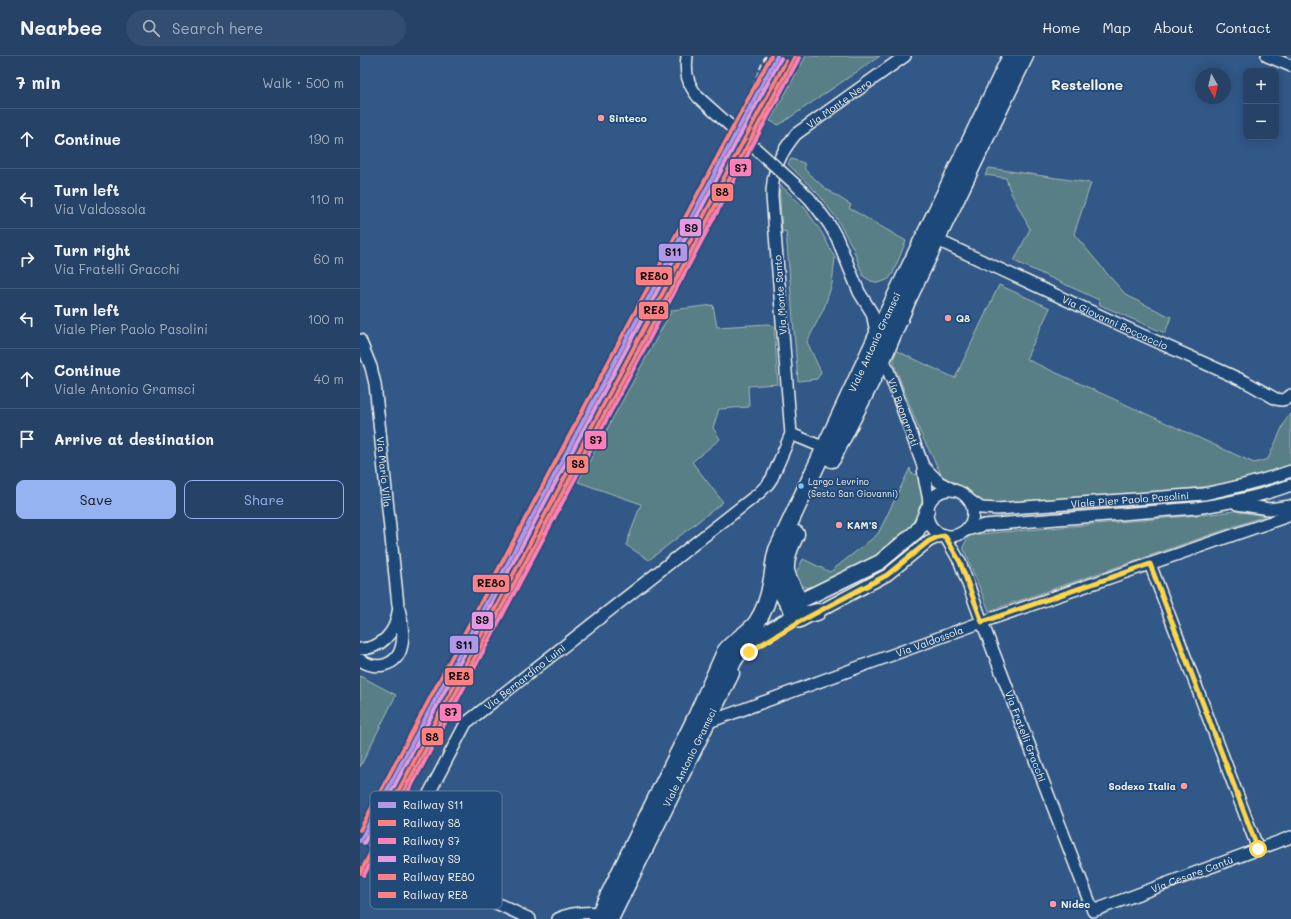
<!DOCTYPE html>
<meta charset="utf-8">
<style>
:root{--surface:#264266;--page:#324d6f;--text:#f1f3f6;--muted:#a4b0bf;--line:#425b7a;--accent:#95b2f1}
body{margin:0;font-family:Mali,sans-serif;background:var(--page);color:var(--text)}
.controls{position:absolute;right:12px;top:12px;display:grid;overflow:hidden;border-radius:8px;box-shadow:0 2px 10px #0003}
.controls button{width:36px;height:36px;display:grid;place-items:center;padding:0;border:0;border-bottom:1px solid var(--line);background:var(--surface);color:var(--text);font:20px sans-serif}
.compass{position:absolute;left:835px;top:12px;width:36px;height:36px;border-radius:50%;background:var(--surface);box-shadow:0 2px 10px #0003;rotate:172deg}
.stop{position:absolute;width:12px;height:12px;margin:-9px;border:3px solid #ffd54a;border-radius:50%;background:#fff}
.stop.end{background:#ffd54a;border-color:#fff;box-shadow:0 1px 4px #0008}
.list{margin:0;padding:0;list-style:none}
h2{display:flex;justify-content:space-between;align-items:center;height:52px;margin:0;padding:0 16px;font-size:17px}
h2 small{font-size:13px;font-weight:400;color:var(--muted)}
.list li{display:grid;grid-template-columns:26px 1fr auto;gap:12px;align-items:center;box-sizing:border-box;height:60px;padding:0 16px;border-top:1px solid var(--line)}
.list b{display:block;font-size:15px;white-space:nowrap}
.list p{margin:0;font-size:13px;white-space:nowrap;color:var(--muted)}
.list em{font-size:13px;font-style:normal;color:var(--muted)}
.actions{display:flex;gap:8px;padding:12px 16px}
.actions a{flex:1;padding:9px 0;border:1px solid var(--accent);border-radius:8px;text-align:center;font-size:14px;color:var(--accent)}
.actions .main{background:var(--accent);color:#111}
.icon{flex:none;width:22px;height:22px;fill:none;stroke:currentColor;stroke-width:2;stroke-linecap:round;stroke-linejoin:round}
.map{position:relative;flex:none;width:931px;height:863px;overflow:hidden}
header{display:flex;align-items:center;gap:24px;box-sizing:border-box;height:56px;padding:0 20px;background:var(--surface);border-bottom:1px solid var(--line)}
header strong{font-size:19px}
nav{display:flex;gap:22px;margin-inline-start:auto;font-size:14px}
.search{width:280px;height:36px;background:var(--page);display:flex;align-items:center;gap:10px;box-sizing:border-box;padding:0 14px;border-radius:22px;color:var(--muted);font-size:15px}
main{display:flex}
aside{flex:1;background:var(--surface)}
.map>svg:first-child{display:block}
.green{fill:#587f85;stroke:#a6b8b6}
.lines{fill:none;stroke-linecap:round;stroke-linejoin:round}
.minor-casing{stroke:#f4f1e8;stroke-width:14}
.tertiary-casing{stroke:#f4f1e8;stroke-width:17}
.secondary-casing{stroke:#f4f1e8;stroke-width:19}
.minor{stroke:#1f4a7a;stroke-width:11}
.tertiary{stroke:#1f4a7a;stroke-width:14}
.secondary{stroke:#1f4a7a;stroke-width:16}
.rail{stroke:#f4f1e8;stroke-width:3;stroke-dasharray:6 3;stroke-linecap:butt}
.minor-bridge-casing{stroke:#f4f1e8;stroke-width:14;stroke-linecap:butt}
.minor-bridge{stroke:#1f4a7a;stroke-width:11}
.rail-1-casing{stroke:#1f4a7a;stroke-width:7}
.rail-2-casing{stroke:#1f4a7a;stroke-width:7}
.rail-3-casing{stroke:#1f4a7a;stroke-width:7}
.rail-4-casing{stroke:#1f4a7a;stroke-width:7}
.rail-5-casing{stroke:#1f4a7a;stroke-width:7}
.rail-6-casing{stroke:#1f4a7a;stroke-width:7}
.rail-1{stroke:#b197e7;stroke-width:4}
.rail-2{stroke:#ff8180;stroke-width:4}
.rail-3{stroke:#ff80b8;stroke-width:4}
.rail-4{stroke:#e599e0;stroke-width:4}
.rail-5{stroke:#ff8084;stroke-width:4}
.rail-6{stroke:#ff8083;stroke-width:4}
.route{stroke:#ffd54a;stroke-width:5}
.poi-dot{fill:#ff9aa2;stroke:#1f4a7a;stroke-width:1.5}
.bus-dot{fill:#80c4ff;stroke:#1f4a7a;stroke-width:1.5}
.labels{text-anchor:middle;stroke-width:4;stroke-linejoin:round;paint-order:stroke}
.bus-label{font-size:9px;fill:#f4f1e8;stroke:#1f4a7a;text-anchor:start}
.street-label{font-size:10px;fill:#f4f1e8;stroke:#1f4a7a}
.poi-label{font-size:10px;font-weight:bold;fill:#f4f1e8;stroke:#1f4a7a;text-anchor:start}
.district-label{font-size:14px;font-weight:bold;fill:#f4f1e8;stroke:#1f4a7a}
.key{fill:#1f4a7a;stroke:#5f7c9b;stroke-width:1}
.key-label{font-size:11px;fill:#f4f1e8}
.line-badge{stroke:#1f4a7a;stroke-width:1.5}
.pale-badge-label{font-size:11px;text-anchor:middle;font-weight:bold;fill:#111}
</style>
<header>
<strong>Nearbee</strong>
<div class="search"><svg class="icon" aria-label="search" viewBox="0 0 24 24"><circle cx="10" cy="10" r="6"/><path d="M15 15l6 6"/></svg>Search here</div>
<nav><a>Home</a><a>Map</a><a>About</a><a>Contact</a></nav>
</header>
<main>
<aside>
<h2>7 min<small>Walk · 500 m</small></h2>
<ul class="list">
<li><svg class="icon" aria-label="ahead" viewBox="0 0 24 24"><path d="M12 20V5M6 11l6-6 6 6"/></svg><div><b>Continue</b></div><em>190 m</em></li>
<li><svg class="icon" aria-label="left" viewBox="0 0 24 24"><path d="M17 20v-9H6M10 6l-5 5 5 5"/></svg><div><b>Turn left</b><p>Via Valdossola</p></div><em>110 m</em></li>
<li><svg class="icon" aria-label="right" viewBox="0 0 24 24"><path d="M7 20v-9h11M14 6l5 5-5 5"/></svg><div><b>Turn right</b><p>Via Fratelli Gracchi</p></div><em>60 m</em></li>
<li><svg class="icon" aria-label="left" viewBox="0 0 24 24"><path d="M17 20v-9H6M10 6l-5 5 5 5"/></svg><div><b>Turn left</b><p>Viale Pier Paolo Pasolini</p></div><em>100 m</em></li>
<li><svg class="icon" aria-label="ahead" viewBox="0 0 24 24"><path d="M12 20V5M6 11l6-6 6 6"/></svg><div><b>Continue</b><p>Viale Antonio Gramsci</p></div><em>40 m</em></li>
<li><svg class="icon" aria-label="arrive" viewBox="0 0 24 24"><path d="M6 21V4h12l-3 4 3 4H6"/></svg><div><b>Arrive at destination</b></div></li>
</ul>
<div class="actions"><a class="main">Save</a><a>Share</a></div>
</aside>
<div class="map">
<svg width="931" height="863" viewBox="0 0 931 863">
<rect width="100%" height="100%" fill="#325888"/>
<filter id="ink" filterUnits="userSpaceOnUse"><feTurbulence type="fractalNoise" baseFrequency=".025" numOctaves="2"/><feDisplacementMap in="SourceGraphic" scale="8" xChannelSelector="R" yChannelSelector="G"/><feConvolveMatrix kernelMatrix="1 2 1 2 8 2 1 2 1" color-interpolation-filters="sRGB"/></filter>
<g filter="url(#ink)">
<!-- green -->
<path class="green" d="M446,0H520L419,69L410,65Z
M431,103L444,107L445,114L466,133L491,149L489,152L546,185L533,217L529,223L519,227L511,225L503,220L493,192L477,163L459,139L428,108Z
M629,112L731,127L714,178L750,221L767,240L811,261L805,277L740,249L739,244L654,205L670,173L651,137L646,122L625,119Z
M419,128L444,151L462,177L475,202L472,228L464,252L447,286L461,316L457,323L438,325L426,175L422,176Z
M639,229L690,252L666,303L894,407L908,403L927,361L931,358V409C871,431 815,435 752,439C711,442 670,445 629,448L618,445L609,437L600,431L591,427L582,420L560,376L534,308V301L537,295L595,322Z
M353,249L357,271L408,268L414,270L418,328L388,330L389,351L359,353L353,372L360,383L332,406L363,446L289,504L266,489L281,448L218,426L312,254Z
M550,412L551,417L557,419L562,432L563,440L559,460L551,472L516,500L453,531C444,533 439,529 434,521L443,503L470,516L518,478Z
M875,455L905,460L629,555L603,491L609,479L851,458Z
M0,620L36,639L0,711Z"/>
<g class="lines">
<defs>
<g id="minor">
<path d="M327,0C325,17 327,27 338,41"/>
<path d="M907,0L931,10"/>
<path d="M436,129L450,143L460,156L469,168L477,182L499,236L512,257L517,281"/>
<path id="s1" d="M577,184L782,279L886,326L916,343L922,344L926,343L931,339"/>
<path id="s2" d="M0,284L11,311L15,328L38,549C43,568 49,600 27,608C17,612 8,609 0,604"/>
<path id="s3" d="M522,299L533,327L563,410C563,423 568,434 569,447"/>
<path d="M431,378L465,392"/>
<path d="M563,410L579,426L594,434"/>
<circle cx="590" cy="457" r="23"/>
<path id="s4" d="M608,443L621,452L637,453L844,438C874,432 902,425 931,415"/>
<path d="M877,448L909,453L931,450"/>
<path d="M607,474L624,469L836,452C870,447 899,441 931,429"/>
<path id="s5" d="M585,480L600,506L622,566L733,855L931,781"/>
<path d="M790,508L898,793"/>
<path d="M439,566L527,519L569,485L578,481L585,480"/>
<path d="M0,593C21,593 36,576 38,556"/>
<path id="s6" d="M346,667L622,566L931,459"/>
<path id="s7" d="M170,863L49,806L44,799L42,789L106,667L399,437L408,428L412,422L431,378L412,140C412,115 420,97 436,78L545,0"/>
<path d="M198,863C211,856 227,856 241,857"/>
</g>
<path id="tertiary" d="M438,546L520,506L557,475L562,467L567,454"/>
<g id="secondary">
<path d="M472,403L523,302L548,243L665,0"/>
<path d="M416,515C418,528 426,552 438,557C444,559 451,558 457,556"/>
<path d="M366,625C369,618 370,610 374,604C383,587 416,573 432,562C448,545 429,532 426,514C425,501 431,489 436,478"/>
<path id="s8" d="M237,863L336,661L365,596C373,584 389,578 397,566C404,555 409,540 411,528C414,515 413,507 417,494L537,237L651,0"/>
<path id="s9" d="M250,863L371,617"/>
</g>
</defs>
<!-- minor casing -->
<use href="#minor" class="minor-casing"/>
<!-- tertiary casing -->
<use href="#tertiary" class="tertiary-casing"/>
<!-- secondary casing -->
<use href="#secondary" class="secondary-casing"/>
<!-- minor -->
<use href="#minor" class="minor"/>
<!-- tertiary -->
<use href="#tertiary" class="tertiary"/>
<!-- secondary -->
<use href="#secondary" class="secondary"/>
<!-- rail -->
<path class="rail" d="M386,46L406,0"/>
<defs>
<path id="minor-bridge" d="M338,41L436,129"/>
</defs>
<!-- minor-bridge casing -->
<use href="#minor-bridge" class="minor-bridge-casing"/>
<!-- minor-bridge -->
<use href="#minor-bridge" class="minor-bridge"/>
<defs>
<path id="rail-1" d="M0,785L417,0"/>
<path id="rail-2" d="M0,817L435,0"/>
<path id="rail-3" d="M4,819L439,2"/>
<path id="rail-4" d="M4,787L421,2"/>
<path id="rail-5" d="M0,774L411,0"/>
<path id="rail-6" d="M9,790L426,5"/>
</defs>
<!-- rail-1 casing -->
<use href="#rail-1" class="rail-1-casing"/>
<!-- rail-2 casing -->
<use href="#rail-2" class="rail-2-casing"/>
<!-- rail-3 casing -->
<use href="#rail-3" class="rail-3-casing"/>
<!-- rail-4 casing -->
<use href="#rail-4" class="rail-4-casing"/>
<!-- rail-5 casing -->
<use href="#rail-5" class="rail-5-casing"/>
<!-- rail-6 casing -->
<use href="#rail-6" class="rail-6-casing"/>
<!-- rail-1 -->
<use href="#rail-1" class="rail-1"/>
<!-- rail-2 -->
<use href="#rail-2" class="rail-2"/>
<!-- rail-3 -->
<use href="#rail-3" class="rail-3"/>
<!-- rail-4 -->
<use href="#rail-4" class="rail-4"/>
<!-- rail-5 -->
<use href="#rail-5" class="rail-5"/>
<!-- rail-6 -->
<use href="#rail-6" class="rail-6"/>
</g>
</g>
<g class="lines" filter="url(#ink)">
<!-- route -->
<path class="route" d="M389,596L439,566L527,519L569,485L578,481L585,480L600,506L622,566L790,508L898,793"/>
</g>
<!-- markers -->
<g class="poi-dot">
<circle cx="241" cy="62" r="4"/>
<circle cx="588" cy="262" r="4"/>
<circle cx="479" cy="469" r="4"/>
<circle cx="824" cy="730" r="4"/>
<circle cx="693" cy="848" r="4"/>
</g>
<circle class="bus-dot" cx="441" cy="430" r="3.5"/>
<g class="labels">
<!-- bus labels -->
<g class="bus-label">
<text x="448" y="429">Largo Levrino<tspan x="448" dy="12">(Sesto San Giovanni)</tspan></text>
</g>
<!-- street labels -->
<g class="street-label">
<text dy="4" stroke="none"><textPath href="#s7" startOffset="1090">Via Monte Nero</textPath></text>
<text transform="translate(420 239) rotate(-94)" y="4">Via Monte Santo</text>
<text dy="4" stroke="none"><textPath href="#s1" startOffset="196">Via Giovanni Boccaccio</textPath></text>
<text dy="4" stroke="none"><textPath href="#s8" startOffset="645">Viale Antonio Gramsci</textPath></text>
<text dy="4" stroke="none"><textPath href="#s3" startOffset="61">Via Buonarroti</textPath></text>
<text dy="4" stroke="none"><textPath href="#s2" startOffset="135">Via Mario Villa</textPath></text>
<text dy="4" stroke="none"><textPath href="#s4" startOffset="165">Viale Pier Paolo Pasolini</textPath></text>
<text dy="4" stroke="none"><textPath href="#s6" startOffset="238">Via Valdossola</textPath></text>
<text dy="4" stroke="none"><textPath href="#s7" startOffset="365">Via Bernardino Luini</textPath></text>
<text dy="4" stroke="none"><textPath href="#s5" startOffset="216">Via Fratelli Gracchi</textPath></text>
<text dy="4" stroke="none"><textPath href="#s9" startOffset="180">Viale Antonio Gramsci</textPath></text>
<text dy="4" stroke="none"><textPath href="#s5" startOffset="509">Via Cesare Cantù</textPath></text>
</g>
<!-- poi labels -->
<g class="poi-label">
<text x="249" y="66">Sinteco</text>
<text x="596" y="266">Q8</text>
<text x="487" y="473">KAM'S</text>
<text x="816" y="734" text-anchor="end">Sodexo Italia</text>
<text x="701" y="852">Nidec</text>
</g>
<!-- district labels -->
<g class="district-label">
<text x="727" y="34">Restellone</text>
</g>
</g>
<!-- legend -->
<rect x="10" y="735" width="132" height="118" rx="6" class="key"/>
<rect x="18" y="746" width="18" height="6" fill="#b197e7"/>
<rect x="18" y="764" width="18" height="6" fill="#ff8180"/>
<rect x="18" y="782" width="18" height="6" fill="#ff80b8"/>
<rect x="18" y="800" width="18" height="6" fill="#e599e0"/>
<rect x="18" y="818" width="18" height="6" fill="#ff8084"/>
<rect x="18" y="836" width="18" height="6" fill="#ff8083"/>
<g class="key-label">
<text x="43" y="753">Railway S11</text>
<text x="43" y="771">Railway S8</text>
<text x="43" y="789">Railway S7</text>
<text x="43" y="807">Railway S9</text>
<text x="43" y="825">Railway RE80</text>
<text x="43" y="843">Railway RE8</text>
</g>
<g class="line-badge">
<rect x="369" y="102" width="23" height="19" rx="4" fill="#ff80b8"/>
<rect x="351" y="127" width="23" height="19" rx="4" fill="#ff8180"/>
<rect x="319" y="162" width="23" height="19" rx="4" fill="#e599e0"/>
<rect x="298" y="187" width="30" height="19" rx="4" fill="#b197e7"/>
<rect x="275" y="210" width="38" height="20" rx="4" fill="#ff8084"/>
<rect x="278" y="245" width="31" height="19" rx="4" fill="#ff8083"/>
<rect x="224" y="374" width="23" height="20" rx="4" fill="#ff80b8"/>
<rect x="206" y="399" width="23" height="19" rx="4" fill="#ff8180"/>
<rect x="112" y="518" width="38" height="19" rx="4" fill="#ff8084"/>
<rect x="111" y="555" width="23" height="19" rx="4" fill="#e599e0"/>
<rect x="89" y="579" width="30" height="19" rx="4" fill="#b197e7"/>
<rect x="84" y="611" width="30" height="19" rx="4" fill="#ff8083"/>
<rect x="79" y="647" width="23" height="19" rx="4" fill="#ff80b8"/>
<rect x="61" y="671" width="23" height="19" rx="4" fill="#ff8180"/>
</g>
<g class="pale-badge-label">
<text x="381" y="116">S7</text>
<text x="362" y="140">S8</text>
<text x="331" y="176">S9</text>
<text x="313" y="200">S11</text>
<text x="294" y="224">RE80</text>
<text x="294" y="258">RE8</text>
<text x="236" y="388">S7</text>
<text x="218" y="412">S8</text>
<text x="131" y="531">RE80</text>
<text x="122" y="568">S9</text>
<text x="104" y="593">S11</text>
<text x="99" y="624">RE8</text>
<text x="91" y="660">S7</text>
<text x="72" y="685">S8</text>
</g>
</svg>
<div class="controls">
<button>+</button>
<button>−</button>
</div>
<svg class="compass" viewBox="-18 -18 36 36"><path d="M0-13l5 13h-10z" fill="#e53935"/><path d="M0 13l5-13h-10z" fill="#a4b0bf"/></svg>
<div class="stop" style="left:898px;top:793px"></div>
<div class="stop end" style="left:389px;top:596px"></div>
</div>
</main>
